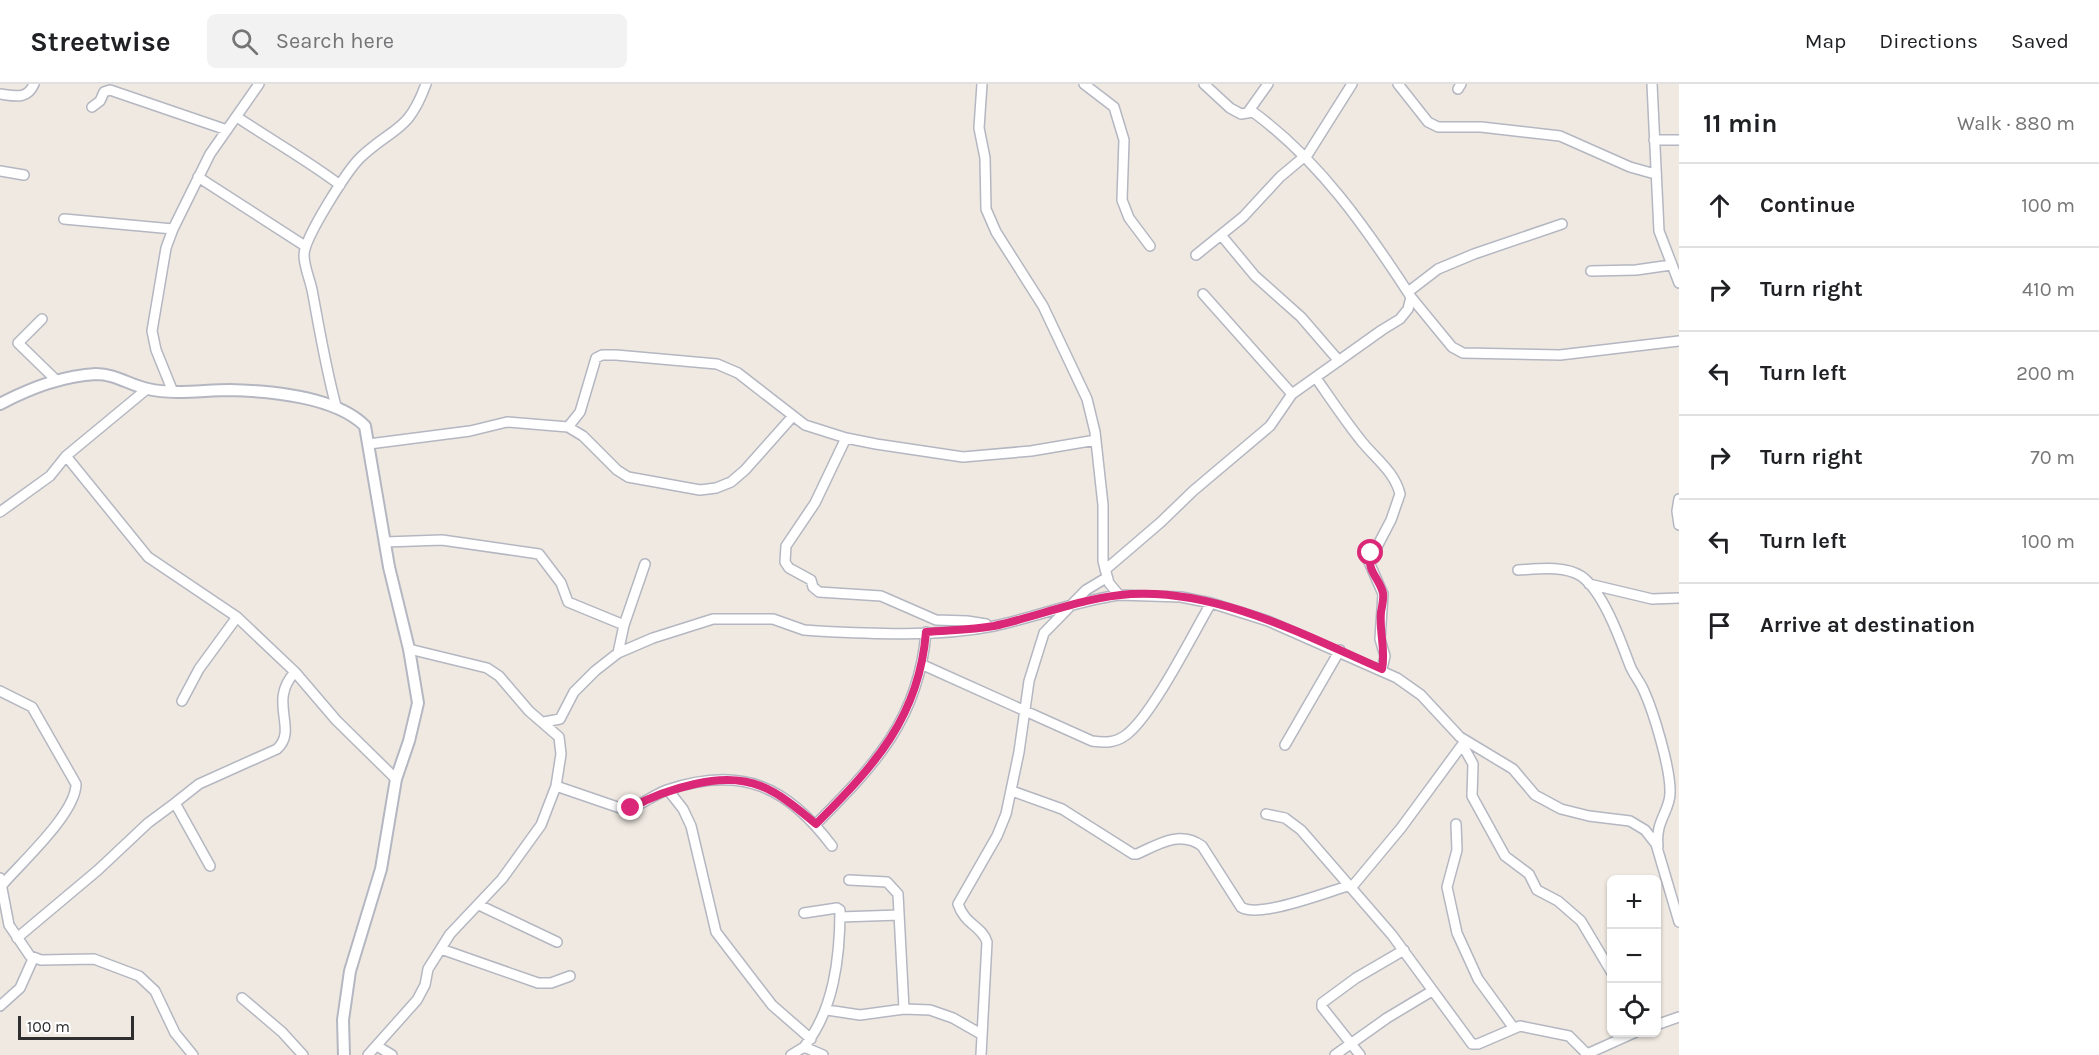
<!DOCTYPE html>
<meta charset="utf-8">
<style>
body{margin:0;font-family:Karla,sans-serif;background:#f2f2f2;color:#202124}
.controls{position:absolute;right:18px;bottom:18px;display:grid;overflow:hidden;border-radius:9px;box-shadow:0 2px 4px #0004}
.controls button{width:54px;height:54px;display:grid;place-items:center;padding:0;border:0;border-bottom:2px solid #e0e0e0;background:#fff;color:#202124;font:30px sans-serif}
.scale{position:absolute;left:18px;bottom:15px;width:116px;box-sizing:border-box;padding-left:6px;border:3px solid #2e2e2e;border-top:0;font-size:16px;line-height:21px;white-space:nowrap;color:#2e2e2e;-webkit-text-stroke:4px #fff;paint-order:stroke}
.stop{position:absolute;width:18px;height:18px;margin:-14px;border:4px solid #db2777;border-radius:50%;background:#fff}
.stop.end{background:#db2777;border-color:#fff;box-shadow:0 2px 6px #0008}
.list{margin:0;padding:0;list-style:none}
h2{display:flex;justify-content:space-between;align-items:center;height:78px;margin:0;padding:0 24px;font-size:26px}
h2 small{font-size:20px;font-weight:400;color:#757577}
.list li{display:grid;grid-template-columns:39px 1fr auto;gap:18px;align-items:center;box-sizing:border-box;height:84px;padding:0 24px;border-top:2px solid #e0e0e0}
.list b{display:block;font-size:22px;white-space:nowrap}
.list em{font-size:20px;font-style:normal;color:#757577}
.icon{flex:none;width:33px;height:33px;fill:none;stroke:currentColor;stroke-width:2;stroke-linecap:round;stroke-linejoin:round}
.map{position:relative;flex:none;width:1679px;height:971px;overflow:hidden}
header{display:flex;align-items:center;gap:36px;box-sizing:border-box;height:84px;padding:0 30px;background:#fff;border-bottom:2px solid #e0e0e0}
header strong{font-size:28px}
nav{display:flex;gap:33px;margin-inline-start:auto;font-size:21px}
.search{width:420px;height:54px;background:#f2f2f2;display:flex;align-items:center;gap:15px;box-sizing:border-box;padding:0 21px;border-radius:9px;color:#757577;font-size:22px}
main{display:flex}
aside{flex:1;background:#fff}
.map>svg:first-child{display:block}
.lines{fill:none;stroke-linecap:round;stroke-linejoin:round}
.minor-casing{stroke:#b4b7c1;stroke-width:12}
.tertiary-casing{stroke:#b4b7c1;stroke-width:14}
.minor{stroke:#fff;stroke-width:9}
.tertiary{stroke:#fff;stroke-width:10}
.route{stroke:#db2777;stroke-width:8}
</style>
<header>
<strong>Streetwise</strong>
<div class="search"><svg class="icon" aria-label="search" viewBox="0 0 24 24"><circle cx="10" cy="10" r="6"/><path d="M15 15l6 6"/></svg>Search here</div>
<nav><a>Map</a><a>Directions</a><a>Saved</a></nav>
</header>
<main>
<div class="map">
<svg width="1679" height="971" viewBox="0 0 1679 971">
<rect width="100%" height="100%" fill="#efe9e1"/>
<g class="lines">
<defs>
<path id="minor" d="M 982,0 L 979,44 L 985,74 L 986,125 L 996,148 L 1043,222 L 1087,315 L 1095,348 L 1103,421 L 1103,477 L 1109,499 L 1119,511 L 1181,513 L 1211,519 L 1268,537 L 1397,594 L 1421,611 L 1460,653 L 1513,685 L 1535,711 L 1561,725 L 1589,732 L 1630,737 L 1645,746 L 1656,760 L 1679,838
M 1084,0 L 1114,23 L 1124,56 L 1122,116 L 1129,134 L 1150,162
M 1398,0 L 1428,38 L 1438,43 L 1481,43 L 1560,52 L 1630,83 L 1655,90
M 1652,0 L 1659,147 L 1679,199
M 1458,5 L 1461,0
M 0,10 C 15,12 27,16 34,0
M 92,23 L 100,17 L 104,8 L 110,6 L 227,46
M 1248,28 L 1268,0
M 237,33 C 271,56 307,76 340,101
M 1654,56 L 1679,56
M 1306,73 L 1352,0
M 0,87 L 24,91
M 198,93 L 305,162
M 64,135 L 173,145
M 1221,151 L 1255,192 L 1301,233 L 1339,277
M 1196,171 L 1243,133 L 1280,93 L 1305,72
M 1591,187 L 1636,186 L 1671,181
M 1408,208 L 1438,185 L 1474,170 L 1562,140
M 1203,210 L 1292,310
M 1411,213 L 1452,263 L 1463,269 L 1560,271 L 1679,257
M 42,235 L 18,259 L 56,296
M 1316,294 C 1330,314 1344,335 1359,354 C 1373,373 1394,386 1400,410 L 1391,436 L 1369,478 L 1383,510 L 1380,555 L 1385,572 L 1382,585
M 173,308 L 156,266 L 152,247 L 166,164 L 173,145 L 210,70 L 259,0
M 336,322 C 326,285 320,249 313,211 C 311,197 304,184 304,171 C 304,154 348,85 361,73 C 394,42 408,49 426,0
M 568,343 L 580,328 L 596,274 L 602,271 L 616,271 L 717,280 L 738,289 L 805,341 L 846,354 L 876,360 L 963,373 L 1031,367 L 1096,356
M 846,354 L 815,419 L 786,462 L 785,478 L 789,484 L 811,496 L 813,503 L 819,508 L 881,512 L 936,536 L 967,537 L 986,540
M 369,360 L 470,347 L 507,338 L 568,343 L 583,352 L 617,386 L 628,393 L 700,406 L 716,404 L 731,398 L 745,386 L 793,332
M 66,372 L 148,473 L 237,533 L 295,588 L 336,636 L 396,695
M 1679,415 L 1677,427 L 1679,441
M 0,428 L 50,392 L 66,372 L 147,305
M 385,458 L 442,456 L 539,470 L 561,499 L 568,518 L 624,541
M 1105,486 L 1161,438 L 1193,407 L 1270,342 L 1292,310 L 1382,246 L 1400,235 L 1408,225 L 1411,213 C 1367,145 1319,76 1253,28 L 1241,30 L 1230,24 L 1204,0
M 1518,486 C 1537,485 1564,481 1581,492 C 1603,507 1620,555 1629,579 C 1632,589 1640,597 1644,607 C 1654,629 1671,686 1670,709 C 1670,727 1655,737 1658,762
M 1589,500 L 1652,515 L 1679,514
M 618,569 L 624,541 L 645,480
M 923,581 L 1092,657 C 1105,659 1115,659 1126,651 C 1152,632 1193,550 1211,519
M 0,607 L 32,623 L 76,700 C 76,729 22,778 3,800
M 182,617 L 199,585 L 237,533
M 544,638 L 560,635 L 574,608 L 595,587 L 618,569 L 653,554 L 713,535 L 773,535 L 804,546 L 818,547 C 875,550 937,553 994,542 C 1036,533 1076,517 1119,511
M 1285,661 L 1340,566
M 1463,662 L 1473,680 L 1472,712 L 1505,772 L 1529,790 L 1537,806 L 1558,817 L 1581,837 L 1612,889
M 556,702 L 626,726 C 640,722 653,711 667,706 C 741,681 787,702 832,762
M 668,706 L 683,725 L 691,742 L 716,848 L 772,921 L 811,955
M 1012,707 L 1062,725 L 1133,770 L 1137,770 C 1159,760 1180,746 1202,762 L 1241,823 C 1258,835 1327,808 1348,802
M 175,719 L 199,700 L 277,665 C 299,645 267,618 295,588
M 1266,730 L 1285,734 L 1301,746 L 1392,851 L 1472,960 L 1478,960 L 1520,942 L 1569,952 L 1587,970 L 1636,948
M 816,740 C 874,682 919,635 926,548
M 1456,740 L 1457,766 L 1447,803 L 1457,849 L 1478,895 L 1513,943
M 0,794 L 9,841 L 30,872 L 41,876 L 94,875 L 139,892 L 155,907 L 175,949 L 193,971
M 849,796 L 887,798 L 898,810 L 904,925
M 1351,804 L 1401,744 L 1465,657
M 479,821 L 557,858
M 804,829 L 837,824 L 840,826 C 840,873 834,926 804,963
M 840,833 L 899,831
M 17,854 L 98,786 L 148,739 L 175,719 L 210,782
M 441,865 L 538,899 L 551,899 L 570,892
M 242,914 L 282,948 L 303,971
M 0,922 L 20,904 L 33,875
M 827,926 L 860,931 L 904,925 L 930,926 L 953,934 L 981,950
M 1656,941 L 1679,933
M 377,962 L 392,971
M 368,971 L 417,916 L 425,901 L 428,885 L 450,850 L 502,795 L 541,741 L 556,702 L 561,670 L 559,653 L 529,627 L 499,592 L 487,584 L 409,565
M 791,971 L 804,963 L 823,971
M 981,971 L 987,858 C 982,842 965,841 958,820 L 997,752 L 1006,730 L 1019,668 L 1029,597 L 1044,549 L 1086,506 L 1106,494
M 1335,971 L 1387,934 L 1432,907
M 1360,971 L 1322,923 L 1322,919 L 1356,894 L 1404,866"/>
<path id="tertiary" d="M 0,320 C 30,304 61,292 96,290 C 116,290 129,301 148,305 C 175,311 203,306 230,306 C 271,307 336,313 365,342 L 389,483 L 409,565 L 418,619 L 409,657 L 396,695 L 381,785 L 350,887 L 343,936 L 344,971"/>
</defs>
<!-- minor casing -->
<use href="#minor" class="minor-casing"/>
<!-- tertiary casing -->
<use href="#tertiary" class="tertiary-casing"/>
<!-- minor -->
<use href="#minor" class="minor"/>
<!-- tertiary -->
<use href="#tertiary" class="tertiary"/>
</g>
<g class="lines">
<!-- route -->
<path class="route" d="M 631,724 C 652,712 672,705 695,700 C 750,687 775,705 816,740 C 874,682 919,634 926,548 C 948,546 971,546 994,542 C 1040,532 1084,513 1131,510 C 1218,505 1304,551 1382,585 C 1386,566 1379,548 1381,528 C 1382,522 1384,514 1383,509 C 1379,493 1366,487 1371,469"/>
</g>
</svg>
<div class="controls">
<button>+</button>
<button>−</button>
<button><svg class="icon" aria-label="locate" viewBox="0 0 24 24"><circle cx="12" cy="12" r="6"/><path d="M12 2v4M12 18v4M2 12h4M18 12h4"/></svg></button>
</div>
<div class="scale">100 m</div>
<div class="stop" style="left:1371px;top:469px"></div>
<div class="stop end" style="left:631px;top:724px"></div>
</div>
<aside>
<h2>11 min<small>Walk · 880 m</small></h2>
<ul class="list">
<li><svg class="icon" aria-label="ahead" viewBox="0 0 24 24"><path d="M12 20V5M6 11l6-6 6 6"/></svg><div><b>Continue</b></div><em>100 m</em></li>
<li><svg class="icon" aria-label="right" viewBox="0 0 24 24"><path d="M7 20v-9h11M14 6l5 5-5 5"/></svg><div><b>Turn right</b></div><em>410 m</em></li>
<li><svg class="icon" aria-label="left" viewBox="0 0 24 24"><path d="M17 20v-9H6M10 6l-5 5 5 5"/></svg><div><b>Turn left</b></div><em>200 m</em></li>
<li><svg class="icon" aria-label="right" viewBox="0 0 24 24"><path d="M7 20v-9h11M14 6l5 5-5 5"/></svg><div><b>Turn right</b></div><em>70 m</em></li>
<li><svg class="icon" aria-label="left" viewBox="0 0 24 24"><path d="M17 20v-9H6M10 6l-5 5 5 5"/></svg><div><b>Turn left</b></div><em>100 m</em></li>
<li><svg class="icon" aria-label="arrive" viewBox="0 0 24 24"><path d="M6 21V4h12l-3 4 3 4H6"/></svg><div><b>Arrive at destination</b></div></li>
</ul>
</aside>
</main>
